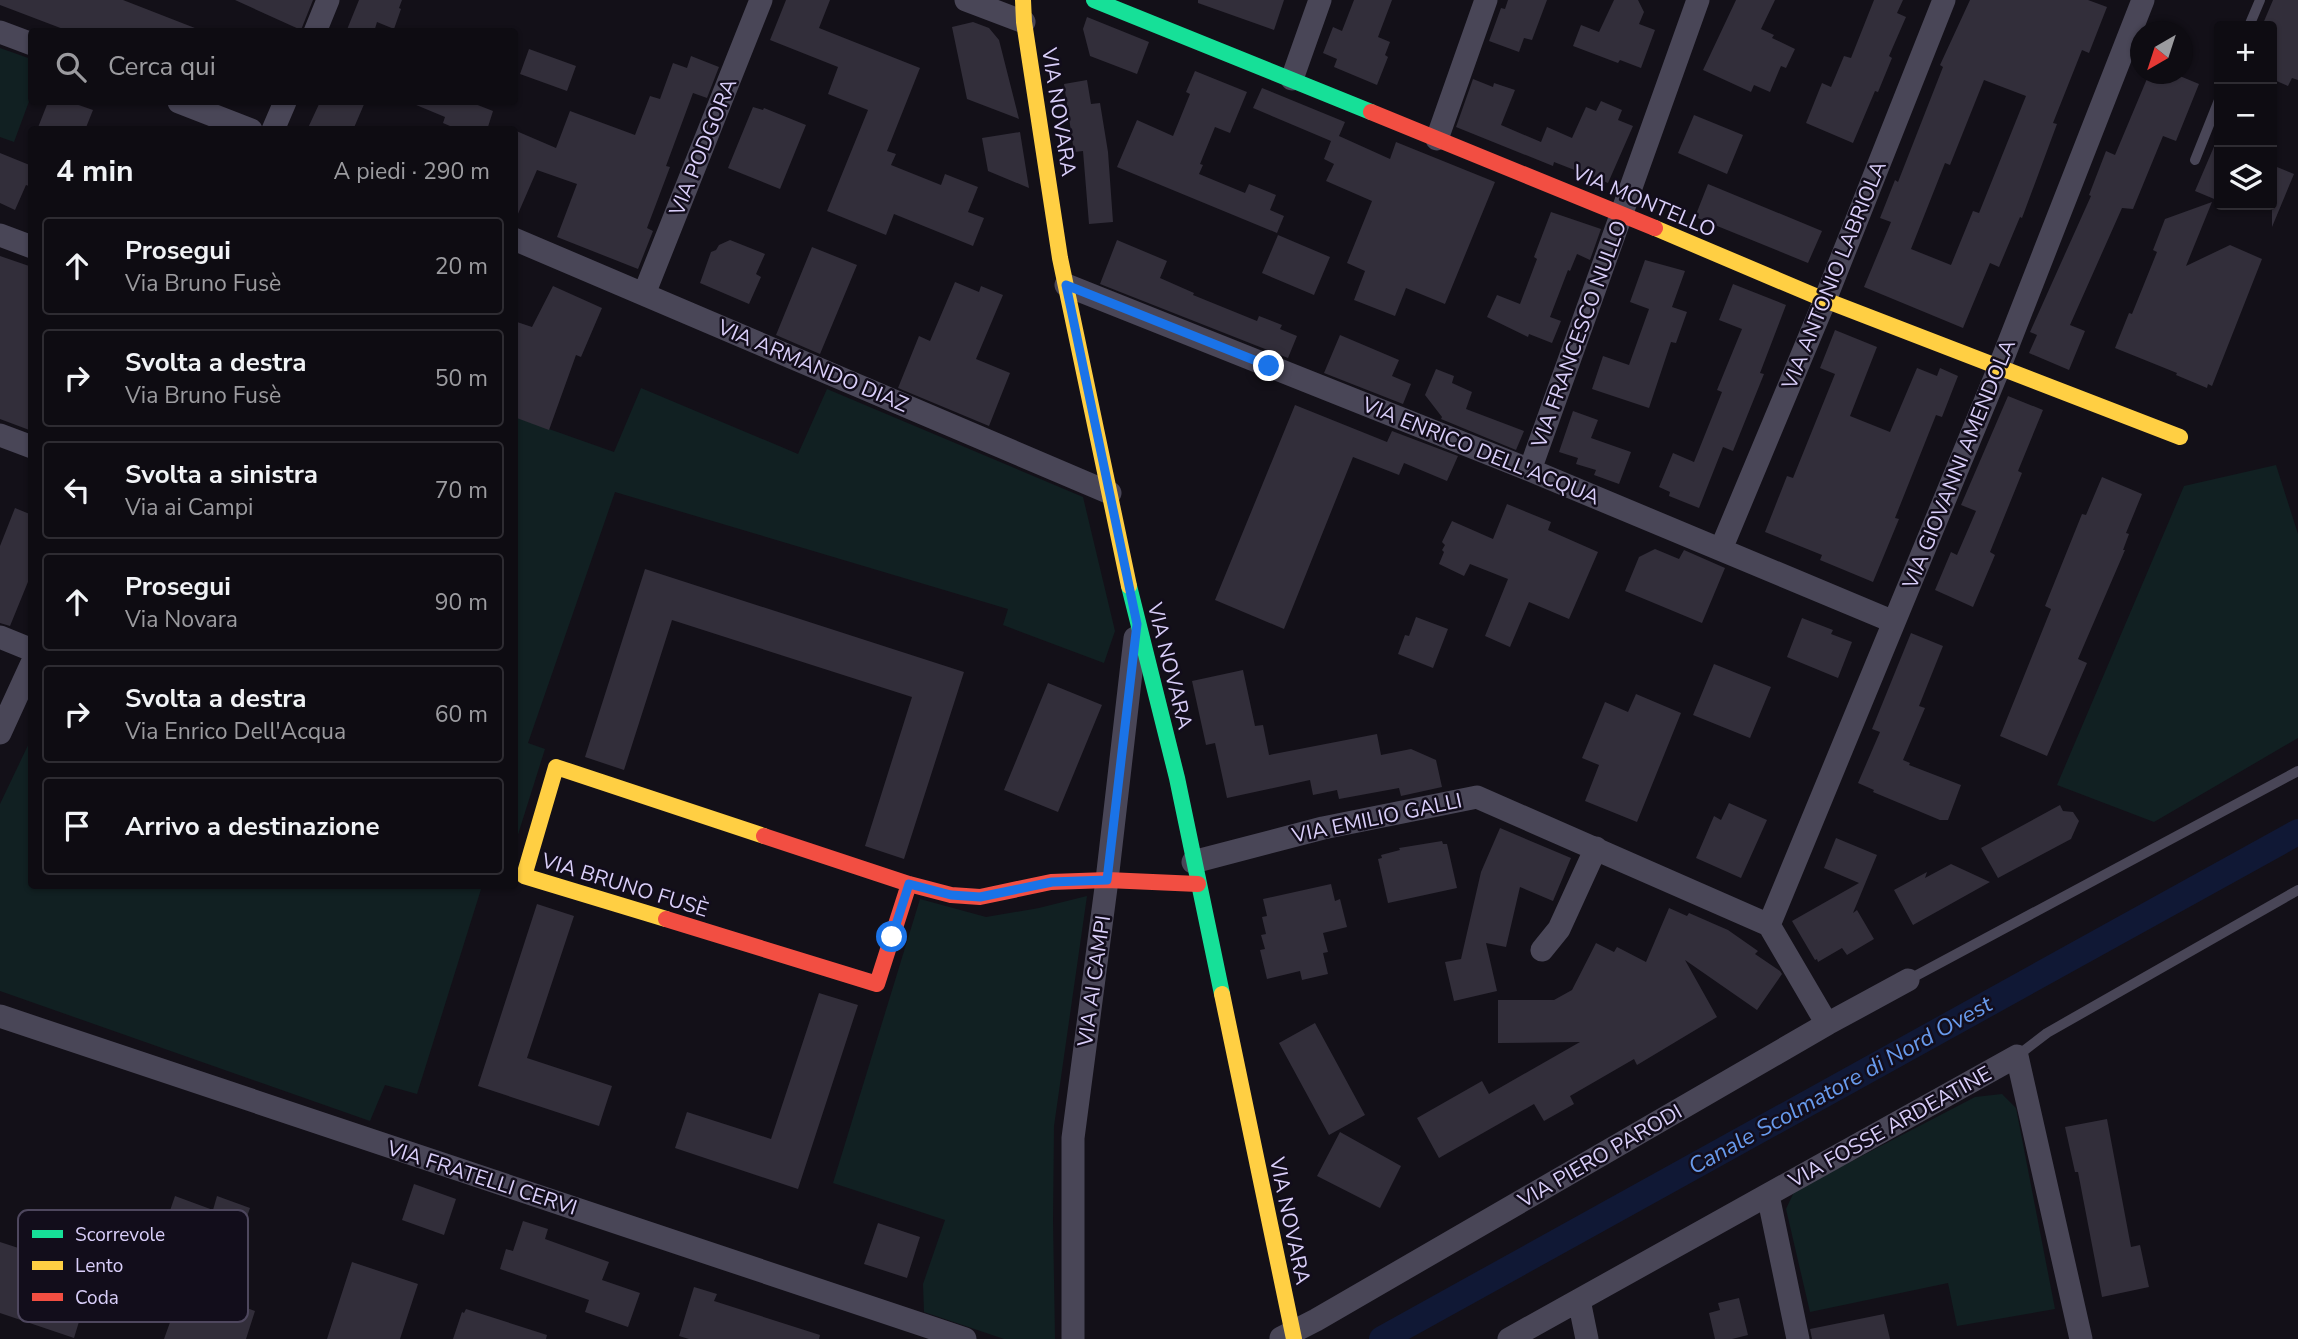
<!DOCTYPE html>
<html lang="it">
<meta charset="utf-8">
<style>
body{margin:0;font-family:"Nunito Sans",sans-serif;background:#1c1a20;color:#f1f3f6}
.controls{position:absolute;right:21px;top:21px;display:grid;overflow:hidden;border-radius:7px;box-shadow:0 2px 5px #0004}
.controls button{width:63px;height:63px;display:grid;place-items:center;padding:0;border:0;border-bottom:2px solid #2e2c32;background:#0e0c12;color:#f1f3f6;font:35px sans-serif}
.compass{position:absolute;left:2130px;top:21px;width:63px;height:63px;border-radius:50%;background:#0e0c12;box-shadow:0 2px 5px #0004;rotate:219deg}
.stop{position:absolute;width:21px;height:21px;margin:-16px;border:5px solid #1a73e8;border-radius:50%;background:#fff}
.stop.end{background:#1a73e8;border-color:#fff;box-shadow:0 2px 7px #0008}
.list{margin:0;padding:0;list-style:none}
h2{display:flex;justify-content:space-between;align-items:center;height:91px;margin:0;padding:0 28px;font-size:30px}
h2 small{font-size:23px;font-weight:400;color:#9b9b9f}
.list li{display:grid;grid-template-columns:46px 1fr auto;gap:21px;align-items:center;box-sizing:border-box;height:98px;margin:0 14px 14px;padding:0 14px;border:2px solid #2e2c32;border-radius:7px}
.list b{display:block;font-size:26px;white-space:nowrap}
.list p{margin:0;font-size:23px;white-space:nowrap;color:#9b9b9f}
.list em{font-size:23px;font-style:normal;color:#9b9b9f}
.icon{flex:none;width:38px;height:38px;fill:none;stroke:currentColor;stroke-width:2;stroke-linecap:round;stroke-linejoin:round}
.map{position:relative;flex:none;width:2298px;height:1339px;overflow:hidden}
.search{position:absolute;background:#0e0c12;box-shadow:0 2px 5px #0004;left:28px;top:28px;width:490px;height:77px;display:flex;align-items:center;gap:18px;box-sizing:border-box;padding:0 24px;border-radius:7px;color:#9b9b9f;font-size:26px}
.panel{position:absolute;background:#0e0c12;box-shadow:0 2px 5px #0004;left:28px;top:126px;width:490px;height:763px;border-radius:7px}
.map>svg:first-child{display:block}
.green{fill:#112022}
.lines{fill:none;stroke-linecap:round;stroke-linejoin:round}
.canal{stroke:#101835;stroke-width:26}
.building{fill:#322e3a;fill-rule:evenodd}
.lane{stroke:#494657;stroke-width:10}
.street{stroke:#494657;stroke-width:23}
.fast{stroke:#16e098;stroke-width:16}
.slow{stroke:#ffcf43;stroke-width:16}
.jam{stroke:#f24e42;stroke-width:16}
.route{stroke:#1a73e8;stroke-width:9}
.labels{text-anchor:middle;stroke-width:5;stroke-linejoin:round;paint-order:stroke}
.street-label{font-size:21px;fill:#d9cef9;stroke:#120d1b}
.water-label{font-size:23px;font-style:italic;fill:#689aec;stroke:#120d1b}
.key{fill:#120d1b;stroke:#4e475e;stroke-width:2}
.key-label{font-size:19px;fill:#d9cef9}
</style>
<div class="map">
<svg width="2298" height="1339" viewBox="0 0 2298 1339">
<rect width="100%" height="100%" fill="#131018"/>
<!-- green -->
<path class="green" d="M 0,48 L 31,59 L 31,96 L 14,142 L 0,137 Z
M 641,388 L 798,454 L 827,389 L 1083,497 L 1115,631 L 1104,663 L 1003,625 L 1008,609 L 615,492 L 528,743 L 545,749 L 515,844 L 515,417 L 614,452 Z
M 2276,465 L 2298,534 L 2298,738 L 2154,822 L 2057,785 L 2184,486 Z
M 31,739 L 32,886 L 482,886 L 417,1094 L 385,1085 L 370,1121 L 0,991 L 0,804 Z
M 1087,896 L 1054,1126 L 1053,1220 L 1055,1339 L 1004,1339 L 924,1312 L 923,1284 L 945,1220 L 833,1183 L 920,899 L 986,917 L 1039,908 Z
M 2002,1094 L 2016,1108 L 2055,1309 L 1957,1326 L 1948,1283 L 1810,1312 L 1786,1209 L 1793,1194 L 1804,1186 L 1975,1097 Z"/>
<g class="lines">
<!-- canal -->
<path class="canal" d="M 1382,1339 L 2298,832"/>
</g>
<!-- building -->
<path class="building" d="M 0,0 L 123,0 L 200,30 L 71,32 L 0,5 Z
M 235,0 L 313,0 L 301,30 Z
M 359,0 L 402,0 L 399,8 L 401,9 L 394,29 L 377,22 L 374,32 L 346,32 Z
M 786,0 L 830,0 L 819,28 L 920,68 L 887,151 L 896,154 L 891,165 L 941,185 L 945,174 L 978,187 L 968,212 L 984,218 L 973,246 L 894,214 L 886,235 L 827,211 L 868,110 L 828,94 L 838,67 L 770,40 Z
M 1198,0 L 1284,0 L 1274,30 L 1198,3 Z
M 1354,0 L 1392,0 L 1378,37 L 1390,42 L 1385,55 L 1388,57 L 1377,85 L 1334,67 L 1337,59 L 1323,53 L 1333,27 L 1342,31 Z
M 1508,0 L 1547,0 L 1532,40 L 1524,38 L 1519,52 L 1489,41 L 1501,8 L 1505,9 Z
M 1614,0 L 1638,0 L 1644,12 L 1639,24 L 1655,30 L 1641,68 L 1620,60 L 1618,63 L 1573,46 L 1581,25 L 1599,32 Z
M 1736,0 L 1775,0 L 1761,29 L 1774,35 L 1772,38 L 1795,49 L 1786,68 L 1781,66 L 1770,92 L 1754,85 L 1751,92 L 1703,70 Z
M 1874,0 L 1903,0 L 1897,13 L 1906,17 L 1889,56 L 1892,58 L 1878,92 L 1875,91 L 1853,143 L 1806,123 L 1822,83 L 1831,87 L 1844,56 L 1851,58 Z
M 1970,0 L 2088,0 L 2107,7 L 2089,53 L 2082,50 L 2053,123 L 2057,124 L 2022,218 L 2020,217 L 1999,267 L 1990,263 L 1963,328 L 1864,287 L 1891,222 L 1880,218 L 1895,180 L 1898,182 L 1943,67 L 1940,65 ZM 1984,80 L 2026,96 L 1979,213 L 1973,211 L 1951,265 L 1911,249 L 1945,163 L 1950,165 Z
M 2273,0 L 2298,0 L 2298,80 L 2292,78 L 2288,86 L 2272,79 L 2272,26 L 2262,26 Z
M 1087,17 L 1149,42 L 1137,74 L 1090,56 L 1083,29 Z
M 973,22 L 989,28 L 999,40 L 1019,119 L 967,99 L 952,27 Z
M 529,49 L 576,66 L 567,91 L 520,74 Z
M 691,56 L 719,67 L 707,98 L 693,93 L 666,166 L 670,167 L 647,228 L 653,231 L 638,269 L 557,237 L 577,184 L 537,170 L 514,223 L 514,130 L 556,148 L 570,111 L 635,135 L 650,96 L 660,99 L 673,63 L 687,68 Z
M 1195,71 L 1247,92 L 1230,133 L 1215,127 L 1200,164 L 1203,165 L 1199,174 L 1245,193 L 1249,184 L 1276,195 L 1270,210 L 1284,216 L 1277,233 L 1117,167 L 1137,120 L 1173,136 L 1190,94 L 1186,92 Z
M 2149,74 L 2175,74 L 2199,84 L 2176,141 L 2163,136 L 2133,209 L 2122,208 L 2070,325 L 2085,331 L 2069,370 L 2029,353 L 2037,335 L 2030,332 L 2091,196 L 2089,195 L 2106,151 L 2115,155 Z
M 1473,79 L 1493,87 L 1494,83 L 1515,90 L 1501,125 L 1541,142 L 1547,127 L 1572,138 L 1586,107 L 1596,111 L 1601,101 L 1622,110 L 1618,120 L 1633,126 L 1608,183 L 1554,162 L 1553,166 L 1456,127 Z
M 1087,80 L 1091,104 L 1100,103 L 1108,152 L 1113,222 L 1089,224 L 1083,151 L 1074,152 L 1064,84 Z
M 1262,88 L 1345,122 L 1339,136 L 1390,159 L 1396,142 L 1495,182 L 1445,304 L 1406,288 L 1395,316 L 1354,300 L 1365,271 L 1347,263 L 1372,201 L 1326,181 L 1334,164 L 1324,159 L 1331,141 L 1253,108 Z
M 48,102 L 70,102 L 93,110 L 85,130 L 37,130 Z
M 320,102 L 365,102 L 353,130 L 307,130 Z
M 409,102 L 470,102 L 493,111 L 487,130 L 459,130 L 443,123 L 445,117 Z
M 753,107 L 763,110 L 764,108 L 806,125 L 780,189 L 728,168 Z
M 1694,115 L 1743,135 L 1727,174 L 1678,153 Z
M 1020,132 L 1029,188 L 988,171 L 982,138 Z
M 2219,135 L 2219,201 L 2195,191 Z
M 0,153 L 32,166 L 32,187 L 26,185 L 15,210 L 0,203 Z
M 2272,165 L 2294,174 L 2272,227 Z
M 1708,184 L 1822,231 L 1808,263 L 1695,217 Z
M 2212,202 L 2186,266 L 2230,245 L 2262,259 L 2212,386 L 2208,384 L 2207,388 L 2176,375 L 2177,373 L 2115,348 L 2129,313 L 2132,314 L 2157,252 L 2153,250 L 2165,219 Z
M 1551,212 L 1601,229 L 1590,260 L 1577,254 L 1570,271 L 1568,270 L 1550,317 L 1561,321 L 1552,343 L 1529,334 L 1528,337 L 1487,317 L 1497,295 L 1520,304 L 1537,259 L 1534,257 Z
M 1278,235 L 1330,257 L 1314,295 L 1262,273 Z
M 730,240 L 765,254 L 756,274 L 761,277 L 749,304 L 700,283 L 711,252 L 716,250 L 719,245 Z
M 1117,240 L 1167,261 L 1160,278 L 1194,293 L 1193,295 L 1257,321 L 1259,316 L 1282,325 L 1280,329 L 1297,336 L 1288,358 L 1100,284 Z
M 812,247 L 857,265 L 820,354 L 776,335 Z
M 0,256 L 32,267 L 32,431 L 0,419 Z
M 1645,260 L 1685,271 L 1672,307 L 1687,312 L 1676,343 L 1671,342 L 1649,408 L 1592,389 L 1603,356 L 1629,365 L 1649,309 L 1630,302 Z
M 955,282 L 979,292 L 981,286 L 1003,295 L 976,359 L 1010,373 L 989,426 L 898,388 L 919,336 L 930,341 Z
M 1733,284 L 1786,305 L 1760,373 L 1764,374 L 1733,451 L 1723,447 L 1699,508 L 1669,496 L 1670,492 L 1659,487 L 1673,453 L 1694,462 L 1722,392 L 1717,390 L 1742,329 L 1719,320 Z
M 553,286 L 602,308 L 581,357 L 576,355 L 549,430 L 514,417 L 514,321 L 532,327 Z
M 1835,330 L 1877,347 L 1850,416 L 1890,432 L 1917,368 L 1937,376 L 1940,368 L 1958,376 L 1942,417 L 1936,415 L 1895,518 L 1899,519 L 1873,582 L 1820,560 L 1822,555 L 1765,532 L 1787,476 L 1793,478 L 1835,374 L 1820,368 Z
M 1340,335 L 1399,360 L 1392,376 L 1411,384 L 1403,404 L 1324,373 Z
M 1436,369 L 1454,376 L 1452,383 L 1472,392 L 1466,409 L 1524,431 L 1516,450 L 1441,419 L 1442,417 L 1425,395 Z
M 2008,396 L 2043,410 L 2018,471 L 2022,473 L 1990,552 L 1995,555 L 1973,607 L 1935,590 L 1951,552 L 1957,555 L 1976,511 L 1961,505 Z
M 1295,405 L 1387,442 L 1392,431 L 1458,456 L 1447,481 L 1404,463 L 1399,475 L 1353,457 L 1284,629 L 1215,600 Z
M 1573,411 L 1598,420 L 1591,438 L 1631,452 L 1619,484 L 1594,475 L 1596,470 L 1576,464 L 1578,458 L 1559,452 Z
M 2102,477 L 2142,494 L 2126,533 L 2129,534 L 2123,550 L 2125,550 L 2078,659 L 2087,663 L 2047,756 L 2000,736 L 2051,609 L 2045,606 L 2082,514 L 2086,515 Z
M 1507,504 L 1551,522 L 1548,530 L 1598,552 L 1569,619 L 1529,602 L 1510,647 L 1485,636 L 1508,579 L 1470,564 L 1464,576 L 1439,564 L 1444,552 L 1442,550 L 1445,545 L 1442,542 L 1452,521 L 1493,539 Z
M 15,508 L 32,515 L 32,572 L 10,626 L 0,623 L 0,546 Z
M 1655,549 L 1679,559 L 1684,550 L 1725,568 L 1702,623 L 1625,591 L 1639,557 Z
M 645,569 L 964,672 L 904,859 L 865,846 L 912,697 L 672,620 L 624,770 L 585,757 Z
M 1416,617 L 1448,629 L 1433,668 L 1398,654 L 1405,635 L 1409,636 Z
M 1802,618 L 1833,630 L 1831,634 L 1852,642 L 1838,678 L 1787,657 Z
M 1911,633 L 1943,646 L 1919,706 L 1925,708 L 1903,760 L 1910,763 L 1909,765 L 1961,785 L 1948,820 L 1940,820 L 1873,792 L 1874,790 L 1858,783 L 1880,732 L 1872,729 Z
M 1714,664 L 1771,687 L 1750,738 L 1693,715 Z
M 1243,670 L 1255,726 L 1263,725 L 1269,755 L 1377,734 L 1381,755 L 1411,749 L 1436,760 L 1442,787 L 1401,796 L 1399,788 L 1339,799 L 1337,790 L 1313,795 L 1310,780 L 1227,798 L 1215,743 L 1206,745 L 1192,681 Z
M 1048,683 L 1102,705 L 1058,812 L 1004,790 Z
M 1636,694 L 1681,713 L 1637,822 L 1585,801 L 1599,765 L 1582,758 L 1605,702 L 1628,712 Z
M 1729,803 L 1767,820 L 1741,878 L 1696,858 L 1714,816 L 1721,820 Z
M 2060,805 L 2063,811 L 2073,812 L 2079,821 L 2071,839 L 1998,878 L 1981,848 Z
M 1500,828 L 1571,858 L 1553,901 L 1520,887 L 1506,947 L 1486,943 L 1497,991 L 1454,1001 L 1445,962 L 1461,959 L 1481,872 Z
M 1836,838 L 1877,855 L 1853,913 L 1857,910 L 1874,939 L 1847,955 L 1842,948 L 1818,962 L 1817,959 L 1815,960 L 1792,921 L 1859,883 L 1824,868 Z
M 1442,841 L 1443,844 L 1447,844 L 1457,888 L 1388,903 L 1378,859 L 1382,858 L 1381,855 L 1400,850 L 1399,848 Z
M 1951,864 L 1990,882 L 1913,925 L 1894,890 L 1927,872 L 1925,878 Z
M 1331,884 L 1335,901 L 1340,899 L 1347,927 L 1323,933 L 1328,952 L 1323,953 L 1328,974 L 1302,980 L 1300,971 L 1267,979 L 1260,950 L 1265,949 L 1261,935 L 1266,934 L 1262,917 L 1267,916 L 1263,899 Z
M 537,904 L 574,916 L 527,1058 L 612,1086 L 599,1126 L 478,1086 Z
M 1669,908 L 1687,916 L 1689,913 L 1728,930 L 1758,951 L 1755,954 L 1780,971 L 1782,974 L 1757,1010 L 1685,960 L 1717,1017 L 1637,1065 L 1634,1059 L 1570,1096 L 1574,1104 L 1544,1121 L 1534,1104 L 1439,1158 L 1417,1118 L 1482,1081 L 1489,1094 L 1580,1042 L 1498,1043 L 1498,1000 L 1554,1000 L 1572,990 L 1596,943 L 1614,952 L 1617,947 L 1646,962 Z
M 819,993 L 858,1005 L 798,1189 L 675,1148 L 687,1112 L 771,1139 Z
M 1315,1023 L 1365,1115 L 1329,1135 L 1279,1043 Z
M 2107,1119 L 2131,1247 L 2140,1245 L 2149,1287 L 2102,1297 L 2078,1172 L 2075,1172 L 2065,1127 Z
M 1340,1132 L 1401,1166 L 1380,1208 L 1317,1176 Z
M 414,1184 L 456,1199 L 444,1235 L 402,1220 Z
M 175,1196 L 213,1210 L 217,1196 L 250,1208 L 219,1298 L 255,1311 L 246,1339 L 164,1339 L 186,1278 L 180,1276 L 190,1247 L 161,1237 Z
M 523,1221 L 548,1229 L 545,1239 L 609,1262 L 602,1280 L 640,1293 L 628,1327 L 585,1312 L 589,1300 L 500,1269 L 506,1249 L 513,1251 Z
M 878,1223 L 920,1237 L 907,1278 L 864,1264 Z
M 0,1242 L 46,1257 L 45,1261 L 93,1276 L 74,1338 L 0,1313 Z
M 352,1262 L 418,1284 L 400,1339 L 327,1339 Z
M 694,1287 L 717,1294 L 714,1301 L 820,1335 L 819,1339 L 689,1339 L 679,1336 Z
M 1739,1298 L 1748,1335 L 1732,1339 L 1715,1339 L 1709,1313 L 1720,1310 L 1718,1303 Z
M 466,1309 L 547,1335 L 546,1339 L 453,1339 L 462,1312 L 464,1313 Z
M 1884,1314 L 1890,1339 L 1812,1339 L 1810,1329 Z"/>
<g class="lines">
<!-- lane -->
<path class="lane" d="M 2249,26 L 2260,0
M 2195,160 L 2219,100
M 1908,980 L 2298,771
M 2017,1056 L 2047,1033 L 2298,890"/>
<!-- street -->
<path class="street" d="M 966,0 L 1024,22
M 0,32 L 32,44
M 315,32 L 328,0
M 1292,79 L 1320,0
M 179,102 L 251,130
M 273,130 L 285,102
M 1437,139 L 1486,0
M 0,235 L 32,247
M 514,239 L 1110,493
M 1066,285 L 1530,470 L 1894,622
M 644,294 L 761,0
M 0,435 L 32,447
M 1530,470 L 1698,0
M 1721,549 L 1825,300 L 1944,0
M 0,637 L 32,650
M 0,733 L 32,663
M 1193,862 L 1323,828 L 1477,797 L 1769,925 L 1827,1024
M 1769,925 L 1999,368 L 2143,0
M 1542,950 L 1559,929 L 1596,848
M 0,1016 L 965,1339
M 1768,1195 L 1798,1339
M 1579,1300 L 1587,1339
M 1281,1338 L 1316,1320 L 1827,1024 L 1908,980
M 1073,1339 L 1073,1138 L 1107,880 L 1135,638
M 1509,1339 L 2017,1056 L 2081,1339"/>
<!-- fast -->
<path class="fast" d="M 1094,0 L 1371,112
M 1129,586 L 1177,778 L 1222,994"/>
<!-- slow -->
<path class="slow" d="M 1023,0 L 1024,22 L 1060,258 L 1129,586
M 1655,228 L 1825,300 L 2180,437
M 666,919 L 524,876 L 556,767 L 764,836
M 1222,994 L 1294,1339"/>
<!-- jam -->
<path class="jam" d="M 1371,112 L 1655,228
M 764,836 L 909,884 L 951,895 L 980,897 L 1051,882 L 1107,880 L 1198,884
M 666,919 L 877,984 L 909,884"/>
</g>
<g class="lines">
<!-- route -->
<path class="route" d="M 892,937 L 909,884 L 951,895 L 980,897 L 1052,882 L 1107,880 L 1137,624 L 1066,285 L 1269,366"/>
</g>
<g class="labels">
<!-- street labels -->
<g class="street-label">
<text transform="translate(1059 112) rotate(81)" y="7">VIA NOVARA</text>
<text transform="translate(703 147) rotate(-68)" y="7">VIA PODGORA</text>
<text transform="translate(1644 201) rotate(23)" y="7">VIA MONTELLO</text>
<text transform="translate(1834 275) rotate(-68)" y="7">VIA ANTONIO LABRIOLA</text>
<text transform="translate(1579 334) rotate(-70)" y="7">VIA FRANCESCO NULLO</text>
<text transform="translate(813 366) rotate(23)" y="7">VIA ARMANDO DIAZ</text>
<text transform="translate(1481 451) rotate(22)" y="7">VIA ENRICO DELL'ACQUA</text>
<text transform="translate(1959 464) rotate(-68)" y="7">VIA GIOVANNI AMENDOLA</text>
<text transform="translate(1170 666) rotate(76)" y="7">VIA NOVARA</text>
<text transform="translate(1377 818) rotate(-12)" y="7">VIA EMILIO GALLI</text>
<text transform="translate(625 885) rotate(17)" y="7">VIA BRUNO FUSÈ</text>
<text transform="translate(1094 981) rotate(-82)" y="7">VIA AI CAMPI</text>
<text transform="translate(1890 1127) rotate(-29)" y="7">VIA FOSSE ARDEATINE</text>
<text transform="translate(1600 1156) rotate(-30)" y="7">VIA PIERO PARODI</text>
<text transform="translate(482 1178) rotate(18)" y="7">VIA FRATELLI CERVI</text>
<text transform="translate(1290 1221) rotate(78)" y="7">VIA NOVARA</text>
</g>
<!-- water labels -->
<g class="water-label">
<text transform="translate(1840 1085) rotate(-29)" y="8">Canale Scolmatore di Nord Ovest</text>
</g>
</g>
<!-- legend -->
<rect x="18" y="1210" width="230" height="112" rx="10" class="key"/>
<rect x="32" y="1230" width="31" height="8" fill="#16e098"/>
<rect x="32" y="1261" width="31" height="9" fill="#ffcf43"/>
<rect x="32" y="1293" width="31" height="8" fill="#f24e42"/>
<g class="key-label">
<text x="75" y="1241">Scorrevole</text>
<text x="75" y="1272">Lento</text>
<text x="75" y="1304">Coda</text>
</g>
</svg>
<div class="controls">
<button>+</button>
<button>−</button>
<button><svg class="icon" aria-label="layers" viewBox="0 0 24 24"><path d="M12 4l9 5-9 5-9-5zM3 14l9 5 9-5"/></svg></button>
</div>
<svg class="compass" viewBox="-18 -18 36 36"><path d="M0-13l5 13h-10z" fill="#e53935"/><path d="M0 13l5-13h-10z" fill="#9b9b9f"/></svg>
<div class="stop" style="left:892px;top:937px"></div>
<div class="stop end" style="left:1269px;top:366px"></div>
<div class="search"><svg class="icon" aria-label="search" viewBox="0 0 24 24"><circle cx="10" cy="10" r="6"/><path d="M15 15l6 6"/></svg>Cerca qui</div>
<section class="panel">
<h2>4 min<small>A piedi · 290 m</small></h2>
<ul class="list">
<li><svg class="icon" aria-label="ahead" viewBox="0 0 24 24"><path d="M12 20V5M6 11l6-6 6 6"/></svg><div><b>Prosegui</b><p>Via Bruno Fusè</p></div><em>20 m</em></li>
<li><svg class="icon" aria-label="right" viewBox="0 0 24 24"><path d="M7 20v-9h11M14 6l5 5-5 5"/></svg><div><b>Svolta a destra</b><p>Via Bruno Fusè</p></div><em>50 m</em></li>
<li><svg class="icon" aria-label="left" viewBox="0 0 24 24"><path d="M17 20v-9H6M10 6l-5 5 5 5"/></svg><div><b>Svolta a sinistra</b><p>Via ai Campi</p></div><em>70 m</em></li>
<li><svg class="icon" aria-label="ahead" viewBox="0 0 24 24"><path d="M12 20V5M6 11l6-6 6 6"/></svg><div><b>Prosegui</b><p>Via Novara</p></div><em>90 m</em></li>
<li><svg class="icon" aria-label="right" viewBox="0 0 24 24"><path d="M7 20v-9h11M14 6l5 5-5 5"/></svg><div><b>Svolta a destra</b><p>Via Enrico Dell'Acqua</p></div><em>60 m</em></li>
<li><svg class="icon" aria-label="arrive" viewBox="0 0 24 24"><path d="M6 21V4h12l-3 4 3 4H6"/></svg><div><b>Arrivo a destinazione</b></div></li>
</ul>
</section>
</div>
